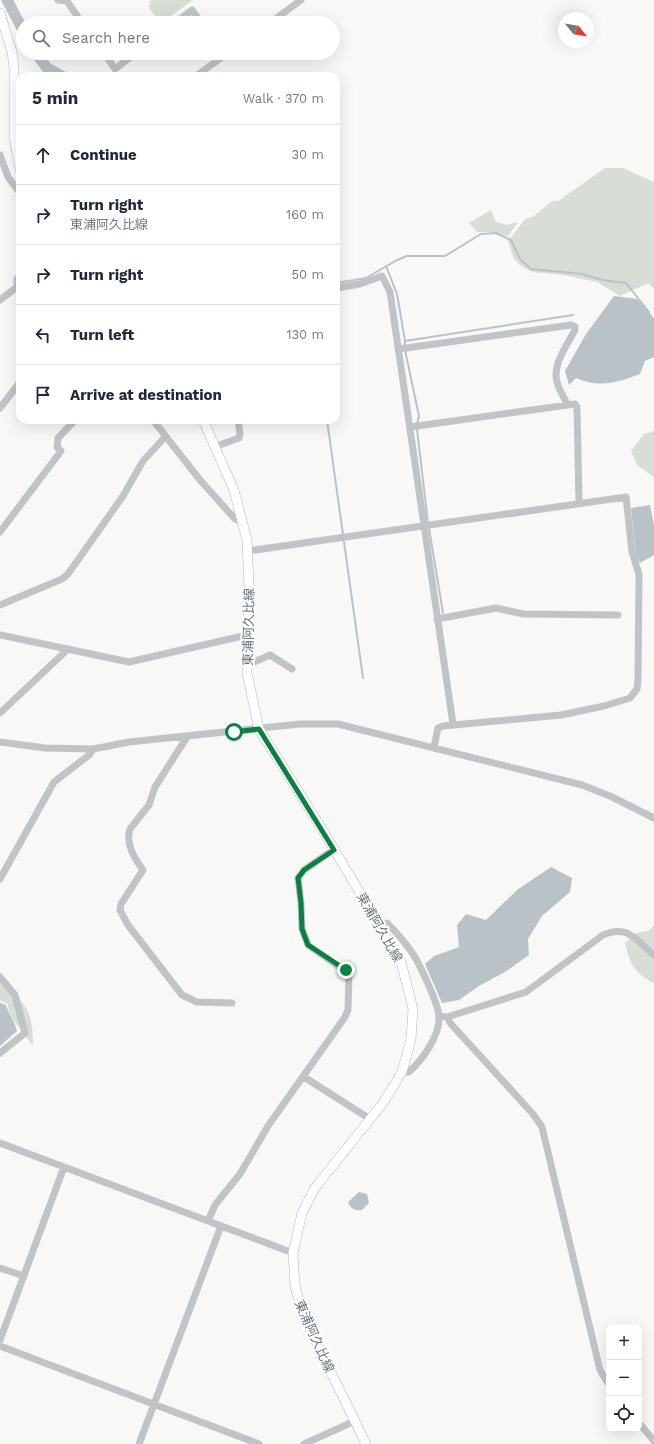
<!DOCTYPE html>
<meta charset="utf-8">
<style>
body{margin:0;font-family:"Work Sans","Noto Sans JP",sans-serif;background:#f2f2f3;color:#1f2937}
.controls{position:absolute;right:12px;bottom:12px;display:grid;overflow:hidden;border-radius:8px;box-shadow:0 4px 16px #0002}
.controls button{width:36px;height:36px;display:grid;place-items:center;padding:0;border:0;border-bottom:1px solid #e0e1e3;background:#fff;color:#1f2937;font:20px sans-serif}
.compass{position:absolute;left:558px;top:12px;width:36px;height:36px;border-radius:50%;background:#fff;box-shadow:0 4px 16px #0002;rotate:120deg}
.stop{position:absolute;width:12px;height:12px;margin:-9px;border:3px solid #0b8043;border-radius:50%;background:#fff}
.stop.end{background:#0b8043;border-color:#fff;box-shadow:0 1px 4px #0008}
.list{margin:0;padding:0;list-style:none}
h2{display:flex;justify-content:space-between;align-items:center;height:52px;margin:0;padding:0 16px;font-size:17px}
h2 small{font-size:13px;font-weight:400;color:#747a83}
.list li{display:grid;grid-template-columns:26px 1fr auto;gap:12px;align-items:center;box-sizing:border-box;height:60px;padding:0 16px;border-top:1px solid #e0e1e3}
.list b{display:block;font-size:15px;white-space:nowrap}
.list p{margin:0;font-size:13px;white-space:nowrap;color:#747a83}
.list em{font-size:13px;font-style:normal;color:#747a83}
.icon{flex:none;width:22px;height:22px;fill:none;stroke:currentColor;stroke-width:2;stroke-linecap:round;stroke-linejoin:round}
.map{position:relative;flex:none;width:654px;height:1444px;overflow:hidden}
.search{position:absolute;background:#fff;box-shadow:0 4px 16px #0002;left:16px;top:16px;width:324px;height:44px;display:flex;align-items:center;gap:10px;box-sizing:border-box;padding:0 14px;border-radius:22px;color:#747a83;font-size:15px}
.panel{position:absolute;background:#fff;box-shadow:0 4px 16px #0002;left:16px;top:72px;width:324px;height:352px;border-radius:12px}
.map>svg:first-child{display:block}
.green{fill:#d8ddd6}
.water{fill:#b9c3c7}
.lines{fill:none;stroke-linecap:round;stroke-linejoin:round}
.stream{stroke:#b9c3c7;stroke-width:2}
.river{stroke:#b9c3c7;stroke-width:11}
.major-casing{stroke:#b4b8bb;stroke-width:10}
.minor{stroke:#c0c4c7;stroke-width:7}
.major{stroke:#fff;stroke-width:9}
.route{stroke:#0b8043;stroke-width:5}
.labels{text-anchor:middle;stroke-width:4;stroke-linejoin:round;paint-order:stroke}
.street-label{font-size:13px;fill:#66747e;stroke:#fff}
</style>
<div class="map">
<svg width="654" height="1444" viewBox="0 0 654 1444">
<rect width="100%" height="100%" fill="#f8f8f6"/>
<!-- green -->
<path class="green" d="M 152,0 L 193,0 L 161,23 L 149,8 L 150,2 Z
M 605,168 L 623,168 L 654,182 L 654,289 L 649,283 L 620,296 L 597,282 L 563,275 L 532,272 L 521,266 L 514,259 L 508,241 L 525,219 L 534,216 L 552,201 L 558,201 Z
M 491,210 L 496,222 L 507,225 L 518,222 L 508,236 L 493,232 L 477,232 L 469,223 Z
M 654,431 L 654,477 L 637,465 L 631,451 L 644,434 Z
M 654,926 L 654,983 C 634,973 630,964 625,943 L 636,933 L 648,931 Z
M 0,982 C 5,990 12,993 19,999 C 32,1012 33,1029 33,1046 L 11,1017 L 7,1003 L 0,1001 Z"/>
<!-- water -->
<path class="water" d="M 614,296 L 637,299 L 654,318 L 654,357 L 645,361 L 640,374 C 617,383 599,388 576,378 L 569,385 L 565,371 L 586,334 Z
M 650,505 L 654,525 L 654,555 L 640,563 L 636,555 L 631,508 Z
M 551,867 L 572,878 L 570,892 L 542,916 L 528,939 L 529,955 L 505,972 L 479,986 L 459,1000 L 442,1003 L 425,964 L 434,956 L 459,947 L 457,925 L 466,914 L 486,920 L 517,890 Z
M 0,1003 L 6,1005 C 9,1015 15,1022 17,1031 L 0,1046 Z
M 359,1192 L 367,1194 L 369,1203 L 362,1210 C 356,1211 350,1209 348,1202 Z"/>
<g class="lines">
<!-- stream -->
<path class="stream" d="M 386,266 L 397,294 L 405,341 L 573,315
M 336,283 L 366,278 L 397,260 L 407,256 L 445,256 L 481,234 L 496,233 L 511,240 L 520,259 L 531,269 L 582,274 L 602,280 L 626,283 L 649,312 L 648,315
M 405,346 L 405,341
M 405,350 L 419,416 L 417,424
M 327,420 L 363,678
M 417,429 L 428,523
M 429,528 L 443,613"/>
<!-- river -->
<path class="river" d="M 7,0 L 23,30
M 36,53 L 47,68 L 62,76"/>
<defs>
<path id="major" d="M 0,13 L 12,52 L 14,67 L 14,137 L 20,169
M 203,420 L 234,490 L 247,540 L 249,587 L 247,673 L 259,729 L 322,829 L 401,962 L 413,1009 L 411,1039 L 402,1072 L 383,1103 L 315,1188 L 302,1213 L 293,1253 L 295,1286 L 304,1317 L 366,1444"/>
</defs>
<!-- major casing -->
<use href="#major" class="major-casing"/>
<!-- minor -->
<path class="minor" d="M 58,0 L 67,1 L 82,23
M 175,23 L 192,10 L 201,23
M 270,23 L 301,0
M 104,53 L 115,69 L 136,53
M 196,76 L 228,53
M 0,155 L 8,177 L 20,193
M 336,288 L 360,284 L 382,276 L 390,292 L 453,724
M 0,300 L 17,287 L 17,279 L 20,277
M 399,349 L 571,325 L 575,327 L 575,330 C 567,345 552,365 557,382 C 559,391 565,397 567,405
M 0,408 L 20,382
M 153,420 L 200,480 L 235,519 L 243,522
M 410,427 L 575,404 L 577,407 L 579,503
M 214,447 L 239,438 L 240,434 L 238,420
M 0,532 L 61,451 L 57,447 L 58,438 L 75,420
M 248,551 L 626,497 L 632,552 L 639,574 L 638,680 L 637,689 L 630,698 L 604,706 L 561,715 L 443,726 L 438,728 L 434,747
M 0,605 L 62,579 L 68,574 L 123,496 L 143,461 L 165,437
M 437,619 L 496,608 L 523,614 L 618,615
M 0,635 L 129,662 L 247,635
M 247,663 L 254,662 L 270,655 L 292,669
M 0,713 L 68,649
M 187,737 L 155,787 L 149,805 L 130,829 C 125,844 135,859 143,870 L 121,904 L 120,910 L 128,925 L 182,995 L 197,1002 L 232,1003
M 0,742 L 45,748 L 93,749 L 129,742 L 300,724 L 338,724 L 582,785 L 610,796 L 654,818
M 0,879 L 54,782 L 89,755 L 93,749
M 379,925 L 387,923 C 396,932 405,942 413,954 C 420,965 438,1003 439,1016 C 440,1036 423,1059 409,1072 L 402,1072
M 0,977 L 15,995 L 25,1033 L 0,1053
M 439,1016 L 447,1017 L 451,1024 L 533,1114 L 542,1127 L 600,1370 L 609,1385
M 447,1017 L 526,992 L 603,935 C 628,924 636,940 654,955
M 304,1077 L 370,1119
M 0,1143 L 293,1253
M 208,1221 L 215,1205 L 240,1174 L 268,1126 L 345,1017 L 348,1010 L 349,974 L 308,945 L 302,929 L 301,903 L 298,878 L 304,870 L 333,850
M 0,1268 L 24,1276
M 0,1340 L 64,1167
M 0,1346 L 259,1444
M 639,1423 L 654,1441
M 139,1444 L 221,1226
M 304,1444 L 355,1421"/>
<!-- major -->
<use href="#major" class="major"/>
</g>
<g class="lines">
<!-- route -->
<path class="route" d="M 234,732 L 259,729 L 334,850 L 304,870 L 298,878 L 301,903 L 302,929 L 308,945 L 346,970"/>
</g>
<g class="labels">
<!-- street labels -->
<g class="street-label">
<text transform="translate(248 627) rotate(-89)" y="5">東浦阿久比線</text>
<text transform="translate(380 927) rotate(60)" y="5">東浦阿久比線</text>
<text transform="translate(315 1336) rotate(66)" y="5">東浦阿久比線</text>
</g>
</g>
</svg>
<div class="controls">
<button>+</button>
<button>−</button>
<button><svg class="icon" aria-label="locate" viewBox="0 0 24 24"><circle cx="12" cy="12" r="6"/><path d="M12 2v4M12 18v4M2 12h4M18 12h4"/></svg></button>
</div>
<svg class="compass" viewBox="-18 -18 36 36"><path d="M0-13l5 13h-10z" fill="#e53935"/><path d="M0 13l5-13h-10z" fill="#747a83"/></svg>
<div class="stop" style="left:234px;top:732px"></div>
<div class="stop end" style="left:346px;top:970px"></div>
<div class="search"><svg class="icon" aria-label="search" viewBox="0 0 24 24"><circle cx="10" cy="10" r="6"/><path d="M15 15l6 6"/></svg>Search here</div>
<section class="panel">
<h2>5 min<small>Walk · 370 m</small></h2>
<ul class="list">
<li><svg class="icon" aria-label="ahead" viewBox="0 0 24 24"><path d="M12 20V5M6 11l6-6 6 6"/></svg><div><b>Continue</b></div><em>30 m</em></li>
<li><svg class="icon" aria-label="right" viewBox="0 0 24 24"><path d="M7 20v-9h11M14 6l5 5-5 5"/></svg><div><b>Turn right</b><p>東浦阿久比線</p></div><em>160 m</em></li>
<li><svg class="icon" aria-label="right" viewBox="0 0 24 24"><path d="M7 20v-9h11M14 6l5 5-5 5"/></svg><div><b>Turn right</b></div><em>50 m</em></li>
<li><svg class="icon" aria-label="left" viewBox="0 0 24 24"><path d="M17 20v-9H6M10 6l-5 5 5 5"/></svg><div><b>Turn left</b></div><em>130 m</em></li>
<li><svg class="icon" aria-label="arrive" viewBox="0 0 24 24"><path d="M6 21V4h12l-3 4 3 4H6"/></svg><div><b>Arrive at destination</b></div></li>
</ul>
</section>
</div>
